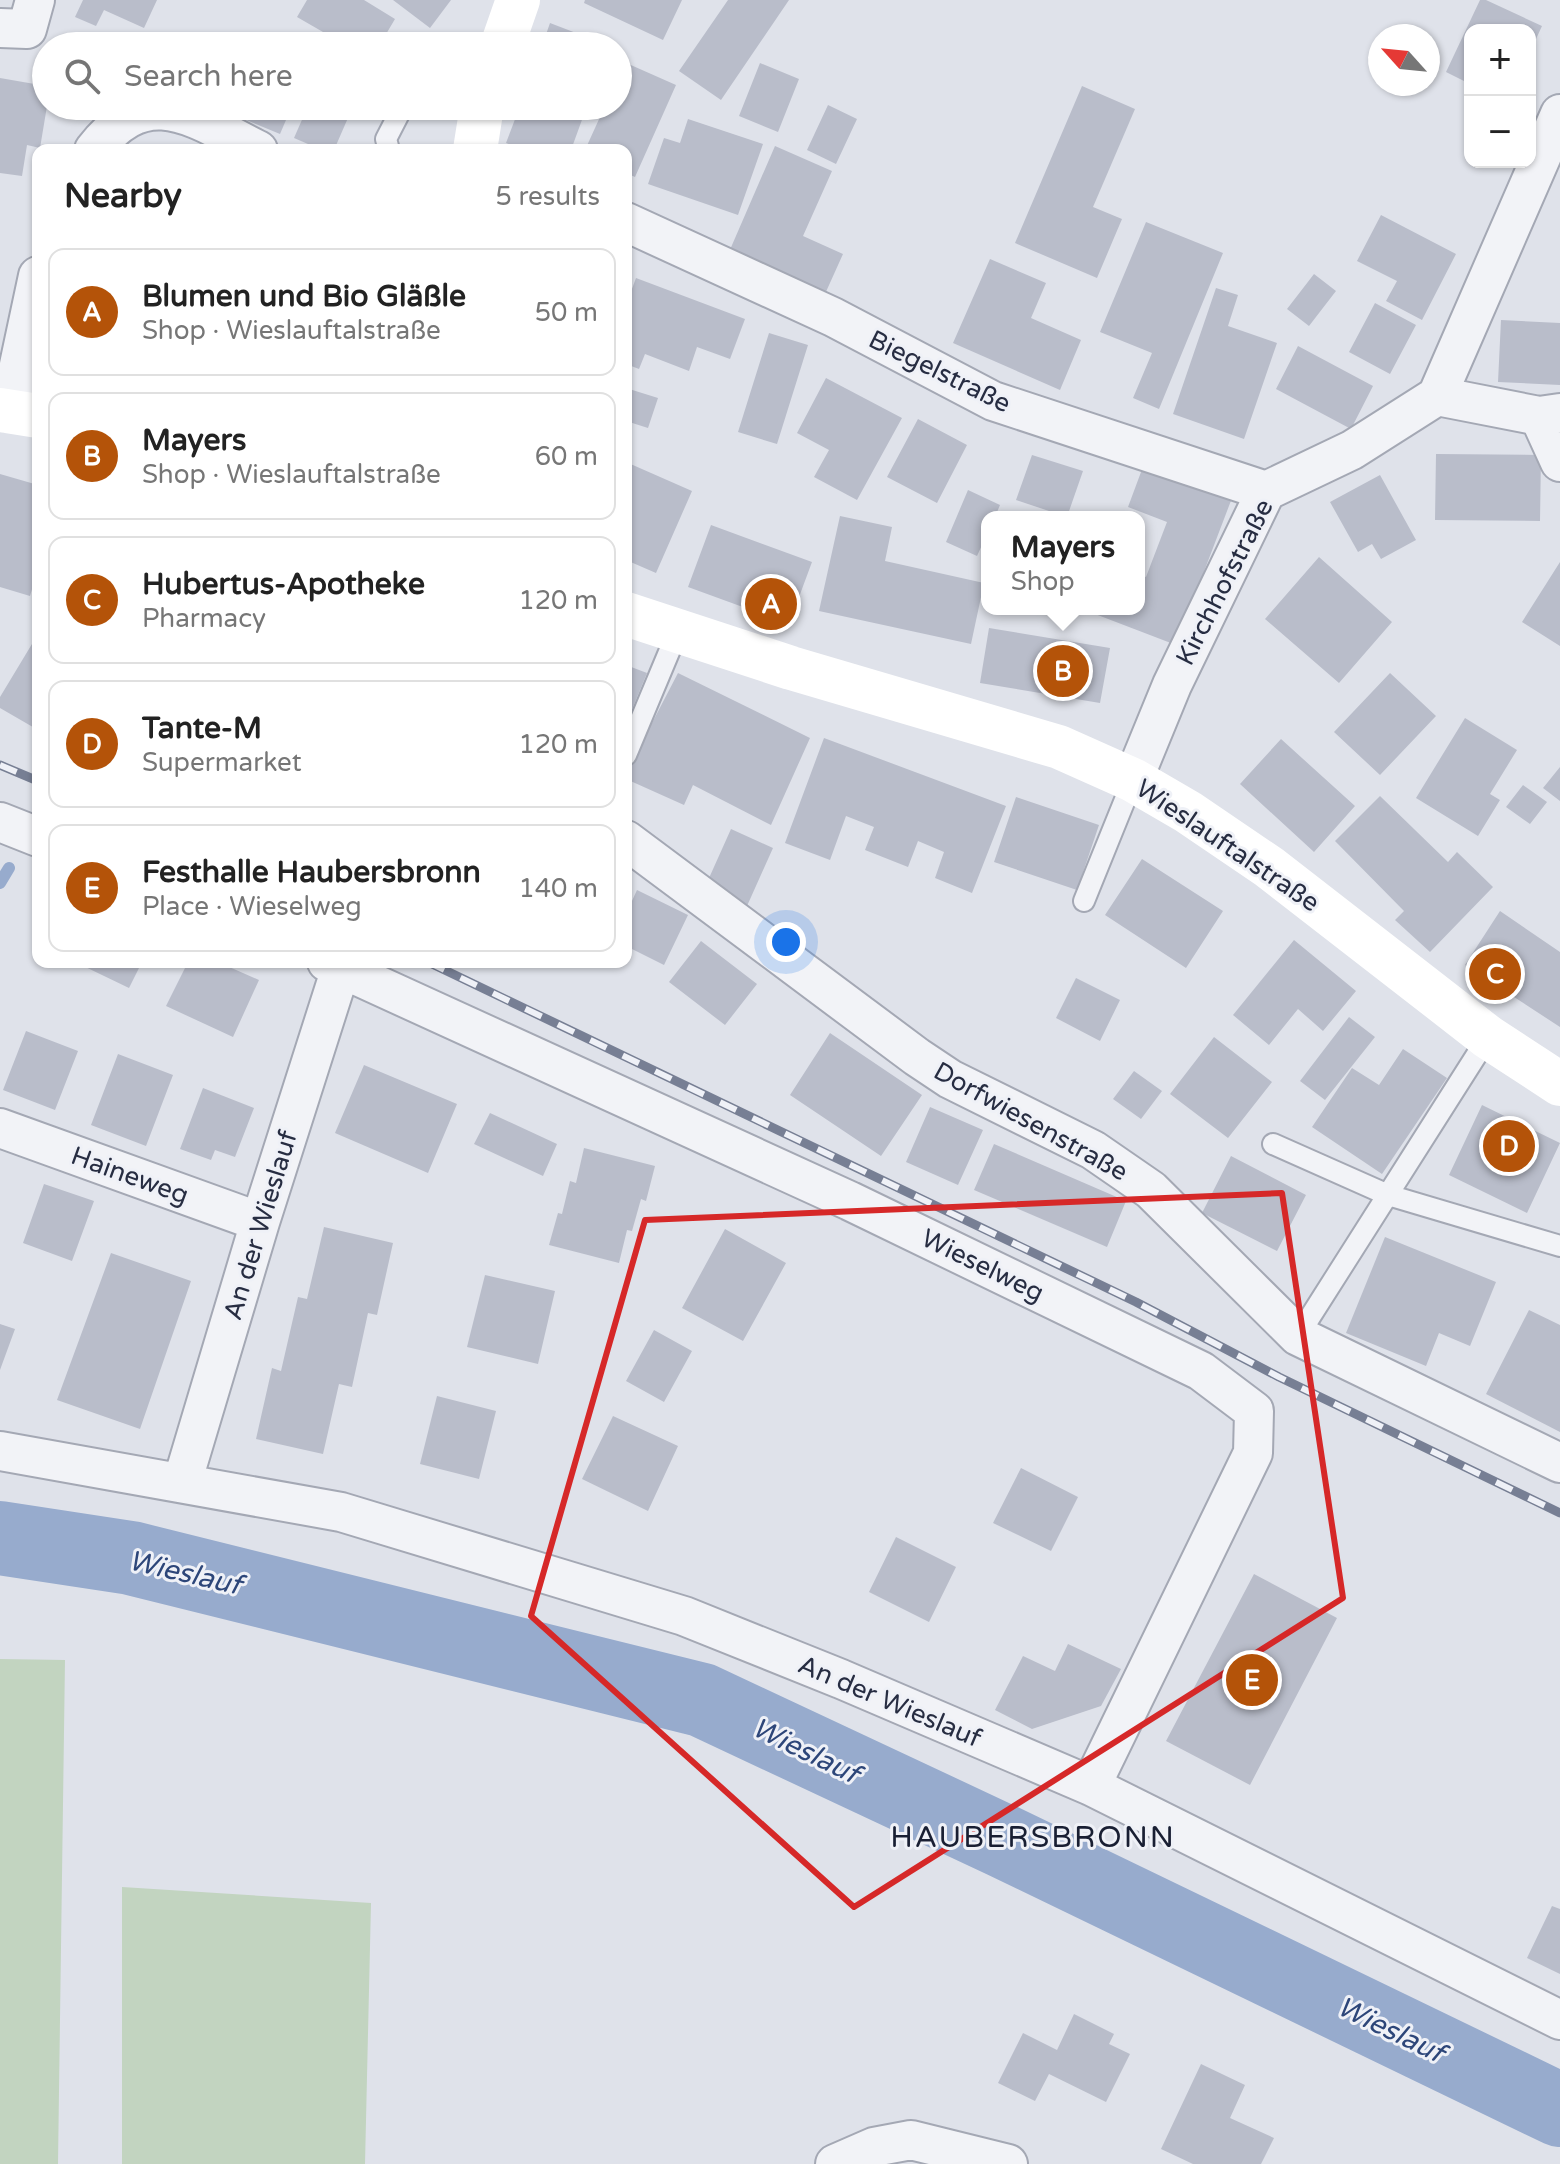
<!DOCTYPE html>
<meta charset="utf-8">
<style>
body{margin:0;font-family:"Varela Round",sans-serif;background:#f2f2f2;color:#222}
.controls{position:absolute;right:24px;top:24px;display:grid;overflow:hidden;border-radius:16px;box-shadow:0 2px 6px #0004}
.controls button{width:72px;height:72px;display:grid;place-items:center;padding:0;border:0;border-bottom:2px solid #e0e0e0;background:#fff;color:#222;font:40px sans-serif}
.compass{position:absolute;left:1368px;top:24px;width:72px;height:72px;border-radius:50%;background:#fff;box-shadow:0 2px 6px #0004;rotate:297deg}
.you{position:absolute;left:786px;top:942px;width:28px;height:28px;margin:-20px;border:6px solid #fff;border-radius:50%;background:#1a73e8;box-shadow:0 0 0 12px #1a73e833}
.badge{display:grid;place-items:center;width:52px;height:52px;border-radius:50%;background:#b45309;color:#fff;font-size:26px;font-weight:700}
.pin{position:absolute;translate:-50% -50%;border:4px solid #fff;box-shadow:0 2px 8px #0006}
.popup{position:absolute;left:981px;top:511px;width:164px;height:104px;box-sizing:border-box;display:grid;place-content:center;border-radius:16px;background:#fff;filter:drop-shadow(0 2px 6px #0005);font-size:26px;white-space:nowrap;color:#767676}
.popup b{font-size:30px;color:#222}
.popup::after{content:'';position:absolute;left:50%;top:100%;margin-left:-16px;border:16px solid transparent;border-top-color:#fff}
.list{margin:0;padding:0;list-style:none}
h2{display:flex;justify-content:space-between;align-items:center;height:104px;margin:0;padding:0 32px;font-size:34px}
h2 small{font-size:26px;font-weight:400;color:#767676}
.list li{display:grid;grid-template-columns:52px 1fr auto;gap:24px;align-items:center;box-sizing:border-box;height:128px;margin:0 16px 16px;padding:0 16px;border:2px solid #e0e0e0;border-radius:16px}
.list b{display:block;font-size:30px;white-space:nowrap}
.list p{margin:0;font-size:26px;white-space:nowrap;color:#767676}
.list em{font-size:26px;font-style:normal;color:#767676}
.icon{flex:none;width:44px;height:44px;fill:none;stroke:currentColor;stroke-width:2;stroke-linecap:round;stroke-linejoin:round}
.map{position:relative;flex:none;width:1560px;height:2164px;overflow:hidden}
.search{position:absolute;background:#fff;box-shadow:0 2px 6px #0004;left:32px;top:32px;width:600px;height:88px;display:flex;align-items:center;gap:20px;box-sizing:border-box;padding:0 28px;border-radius:44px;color:#767676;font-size:30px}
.panel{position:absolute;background:#fff;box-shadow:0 2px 6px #0004;left:32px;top:144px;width:600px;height:824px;border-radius:16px}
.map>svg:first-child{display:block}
.green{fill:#c2d4c0}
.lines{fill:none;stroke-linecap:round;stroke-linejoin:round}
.stream{stroke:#97abcd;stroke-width:12}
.river{stroke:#97abcd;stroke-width:74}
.building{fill:#b9bdca}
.lane-casing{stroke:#a4a8b4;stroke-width:24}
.street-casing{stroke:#a4a8b4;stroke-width:42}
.lane{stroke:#f2f3f7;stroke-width:20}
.street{stroke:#f2f3f7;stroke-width:38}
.secondary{stroke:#fff;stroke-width:44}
.rail-casing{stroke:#777f94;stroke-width:9}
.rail{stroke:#eff1f7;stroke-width:6;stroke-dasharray:18;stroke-linecap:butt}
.marked{fill:none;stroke:#d62828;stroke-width:6;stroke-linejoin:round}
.labels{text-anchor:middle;stroke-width:6;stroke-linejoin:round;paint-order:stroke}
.street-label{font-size:26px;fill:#272d42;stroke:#eff1f7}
.water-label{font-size:28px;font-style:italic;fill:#2d4679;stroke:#eff1f7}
.quarter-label{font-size:30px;letter-spacing:2px;fill:#191f33;stroke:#eff1f7}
</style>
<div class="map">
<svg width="1560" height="2164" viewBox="0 0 1560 2164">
<rect width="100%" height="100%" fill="#dfe2ea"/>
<!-- green -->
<path class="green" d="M 0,1659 L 65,1660 L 58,2164 L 0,2164 Z
M 122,1887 L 371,1903 L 365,2164 L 122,2164 Z"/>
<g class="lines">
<!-- stream -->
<path class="stream" d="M 0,883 L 9,868"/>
<!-- river -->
<path class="river" d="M 0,1538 L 131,1558 L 702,1700 L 1003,1841 L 1560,2110"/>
</g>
<!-- building -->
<path class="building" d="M 83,0 L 157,0 L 144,28 L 104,10 L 96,26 L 75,17 Z
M 307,0 L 364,0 L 395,19 L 379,46 L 315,46 L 323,32 L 297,17 Z
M 393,0 L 451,0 L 430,28 Z
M 585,0 L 682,0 L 663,40 L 584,3 Z
M 728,0 L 789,0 L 721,100 L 679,71 Z
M 1480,0 L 1486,0 L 1542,26 L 1530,52 L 1530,30 L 1470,30 L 1470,84 L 1446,72 Z
M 550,23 L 610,46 L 542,46 Z
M 624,62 L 676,85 L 635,177 L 626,173 L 626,150 L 585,150 L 605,106 L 618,106 L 618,76 Z
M 760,63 L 799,79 L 778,132 L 739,116 Z
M 0,78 L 46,86 L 47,106 L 40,148 L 27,145 L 22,176 L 0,173 Z
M 1082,86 L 1135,109 L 1093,207 L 1122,219 L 1097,278 L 1015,243 Z
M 828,105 L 857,119 L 836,164 L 807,150 Z
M 212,106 L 292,106 L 280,134 Z
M 308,106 L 341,106 L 351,111 L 334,150 L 322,150 L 294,138 Z
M 520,106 L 587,106 L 571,150 L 525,150 L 506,143 Z
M 688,119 L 763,144 L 738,215 L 648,184 L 664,138 L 680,143 Z
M 775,146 L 832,171 L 803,236 L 843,254 L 825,294 L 729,252 Z
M 1381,215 L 1456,254 L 1422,320 L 1386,301 L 1397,281 L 1357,261 Z
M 1146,222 L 1223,253 L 1159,409 L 1133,398 L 1152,353 L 1100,332 Z
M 990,259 L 1046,283 L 1031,318 L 1081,340 L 1060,390 L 953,343 Z
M 1314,274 L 1336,291 L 1309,326 L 1287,309 Z
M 636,278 L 745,319 L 730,359 L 697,347 L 689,371 L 645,354 L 639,369 L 626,364 L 626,305 Z
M 1216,288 L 1238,295 L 1228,326 L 1277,343 L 1244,439 L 1173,414 Z
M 1375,303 L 1416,325 L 1390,374 L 1349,352 Z
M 1501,320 L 1560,323 L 1560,385 L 1498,382 Z
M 769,333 L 808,345 L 777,444 L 738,432 Z
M 1298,346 L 1373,386 L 1351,429 L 1276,389 Z
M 826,378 L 902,418 L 857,500 L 814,477 L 829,450 L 797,433 Z
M 626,388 L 658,398 L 648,428 L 626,421 Z
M 918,419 L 967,445 L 937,503 L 887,477 Z
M 1436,454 L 1541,455 L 1540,521 L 1435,520 Z
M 1032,455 L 1083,471 L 1067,517 L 1016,500 Z
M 626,462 L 692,491 L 656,573 L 626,560 Z
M 1144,464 L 1232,498 L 1176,645 L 1082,609 L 1139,609 L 1139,574 L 1146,577 L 1167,522 L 1128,507 Z
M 0,474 L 38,485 L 38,569 L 30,596 L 0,587 Z
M 1380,475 L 1416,540 L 1381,559 L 1372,544 L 1358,552 L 1330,502 Z
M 968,490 L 1000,505 L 995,517 L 987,517 L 987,534 L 977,556 L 946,542 Z
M 840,516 L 892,527 L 885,561 L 984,583 L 971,644 L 819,611 Z
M 711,525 L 812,562 L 789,624 L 688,587 Z
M 1319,557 L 1392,622 L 1339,683 L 1265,619 Z
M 1560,562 L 1560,646 L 1522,622 Z
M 989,628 L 1110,648 L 1100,703 L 980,683 Z
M 38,634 L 38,730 L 0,708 L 0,697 Z
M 626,665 L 647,673 L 626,724 Z
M 678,673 L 810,738 L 771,825 L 693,785 L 684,805 L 626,779 L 626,773 Z
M 1390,673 L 1436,716 L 1380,775 L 1334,732 Z
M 1465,718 L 1517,750 L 1490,794 L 1500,800 L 1478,836 L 1416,798 Z
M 824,738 L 1006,806 L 972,893 L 935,878 L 944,852 L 918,841 L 908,867 L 865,850 L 874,827 L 846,816 L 830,860 L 785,843 Z
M 1281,739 L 1355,806 L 1314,852 L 1240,784 Z
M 1560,767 L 1560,801 L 1543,788 Z
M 1523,785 L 1547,802 L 1530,824 L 1506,807 Z
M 1380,796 L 1448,862 L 1457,852 L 1493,887 L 1430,952 L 1395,920 L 1404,911 L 1335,841 Z
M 1016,797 L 1099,825 L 1077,890 L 994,862 Z
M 731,829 L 773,848 L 747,906 L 705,887 Z
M 1142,859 L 1223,911 L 1186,968 L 1105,915 Z
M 637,890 L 688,915 L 664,965 L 626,946 L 626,914 Z
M 1500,911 L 1560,952 L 1560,1027 L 1465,965 Z
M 1294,940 L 1356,991 L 1323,1031 L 1298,1009 L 1269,1045 L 1233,1015 Z
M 701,941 L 757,984 L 725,1025 L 669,982 Z
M 75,962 L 142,962 L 129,988 Z
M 188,962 L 218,962 L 259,980 L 233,1037 L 166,1006 Z
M 1076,978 L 1120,1000 L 1100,1041 L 1056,1018 Z
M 1349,1017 L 1375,1037 L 1325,1100 L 1300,1081 Z
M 26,1031 L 78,1051 L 55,1110 L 3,1090 Z
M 830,1033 L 922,1095 L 881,1156 L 790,1095 Z
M 1214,1037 L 1272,1082 L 1228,1138 L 1170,1094 Z
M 1403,1049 L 1447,1078 L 1382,1174 L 1312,1127 L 1352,1068 L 1379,1085 Z
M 118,1054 L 173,1075 L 146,1146 L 91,1125 Z
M 364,1065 L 457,1104 L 428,1173 L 335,1133 Z
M 1134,1071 L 1162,1091 L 1141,1119 L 1113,1099 Z
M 203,1088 L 254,1108 L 235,1157 L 215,1150 L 211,1160 L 180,1149 Z
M 1482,1105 L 1560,1143 L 1527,1213 L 1449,1175 Z
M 930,1107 L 983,1130 L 958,1185 L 906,1162 Z
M 490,1113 L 557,1144 L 543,1176 L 474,1144 Z
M 994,1144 L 1126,1201 L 1107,1247 L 974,1190 Z
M 584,1148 L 655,1166 L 646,1201 L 641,1199 L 632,1231 L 627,1230 L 619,1263 L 549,1245 L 558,1213 L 562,1214 L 570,1181 L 576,1183 Z
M 1231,1156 L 1306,1195 L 1277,1251 L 1202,1213 Z
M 44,1184 L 94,1201 L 72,1261 L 23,1243 Z
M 324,1227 L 393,1243 L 377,1315 L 368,1313 L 352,1387 L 339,1384 L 323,1454 L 256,1439 L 272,1368 L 281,1371 L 298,1297 L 307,1299 Z
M 725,1229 L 786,1263 L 743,1341 L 682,1308 Z
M 1385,1237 L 1496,1282 L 1470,1346 L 1439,1333 L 1426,1366 L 1346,1333 Z
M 111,1253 L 191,1281 L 140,1429 L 57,1400 Z
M 485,1275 L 555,1291 L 538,1364 L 467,1347 Z
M 1529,1310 L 1560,1325 L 1560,1432 L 1486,1394 Z
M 0,1324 L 15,1329 L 0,1370 Z
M 654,1330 L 692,1351 L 664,1402 L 626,1381 Z
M 437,1396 L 496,1411 L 479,1479 L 420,1464 Z
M 613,1416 L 678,1446 L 648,1511 L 582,1479 Z
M 1021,1468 L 1078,1497 L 1051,1551 L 993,1523 Z
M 896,1537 L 956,1567 L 929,1622 L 869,1592 Z
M 1254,1574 L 1337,1618 L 1250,1785 L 1166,1741 Z
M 1068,1644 L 1121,1669 L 1101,1706 L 1032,1729 L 995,1710 L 1023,1656 L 1055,1671 Z
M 1552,1906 L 1560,1909 L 1560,1974 L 1527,1958 Z
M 1074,2014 L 1114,2034 L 1109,2044 L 1130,2054 L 1106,2102 L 1049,2074 L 1035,2101 L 998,2083 L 1023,2033 L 1057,2050 Z
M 1201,2064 L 1245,2085 L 1230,2118 L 1274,2138 L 1261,2164 L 1193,2164 L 1161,2149 Z"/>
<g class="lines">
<defs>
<path id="lane" d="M 449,46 L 470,46
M 389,150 L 386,139 L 403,106
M 626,755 L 677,633
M 1084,901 L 1133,780
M 1273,1144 L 1388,1195 L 1560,1246
M 1298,1336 L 1488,1037"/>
<path id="street" d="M 0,28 L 27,29 L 35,0
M 94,150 C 148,79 195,119 258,150
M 626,222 L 833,317 L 993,401 L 1266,491
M 1437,396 L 1539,416 L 1560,413
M 9,412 L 38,276
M 1539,416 L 1560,462
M 1133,780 L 1172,685 L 1266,491 L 1352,450 L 1437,396 L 1560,114
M 0,822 L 38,837
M 626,840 L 917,1057 L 950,1079 L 1093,1150 L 1151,1190 L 1298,1336 L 1560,1463
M 327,962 L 850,1201 L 1201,1371 L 1254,1411 L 1253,1453 L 1091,1786
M 0,1128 L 260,1222
M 0,1451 L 341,1512 L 684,1616 L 841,1679 L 1091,1786 L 1560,2020
M 182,1483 L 260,1222 L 341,968
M 835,2164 L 874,2147 L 911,2140 L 1008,2164"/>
</defs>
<!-- lane casing -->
<use href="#lane" class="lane-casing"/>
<!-- street casing -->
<use href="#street" class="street-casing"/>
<!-- lane -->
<use href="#lane" class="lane"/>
<!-- street -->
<use href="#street" class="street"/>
<!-- secondary -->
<path class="secondary" d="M 502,46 L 518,0
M 475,150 L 482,106
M 0,410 L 38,416
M 626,614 L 791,668 L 1059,747 L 1133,780 L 1188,812 L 1269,867 L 1488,1037 L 1560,1084"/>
<defs>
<path id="rail" d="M 0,765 L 38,781
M 428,962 L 1136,1302 L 1279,1377 L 1560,1513"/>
</defs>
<!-- rail casing -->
<use href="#rail" class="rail-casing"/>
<!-- rail -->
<use href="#rail" class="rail"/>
</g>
<!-- marked area -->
<path class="marked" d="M 1282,1193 L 1343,1598 L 854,1907 L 531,1616 L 645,1220 Z"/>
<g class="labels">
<!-- street labels -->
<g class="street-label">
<text transform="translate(940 371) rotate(26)" y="9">Biegelstraße</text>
<text transform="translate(1224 582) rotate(-63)" y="9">Kirchhofstraße</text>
<text transform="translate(1228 845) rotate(34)" y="9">Wieslauftalstraße</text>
<text transform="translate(1031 1121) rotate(29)" y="9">Dorfwiesenstraße</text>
<text transform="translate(130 1175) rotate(20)" y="9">Haineweg</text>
<text transform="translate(260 1225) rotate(-73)" y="9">An der Wieslauf</text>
<text transform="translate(983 1265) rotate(26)" y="9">Wieselweg</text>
<text transform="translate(890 1701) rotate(23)" y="9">An der Wieslauf</text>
</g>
<!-- water labels -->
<g class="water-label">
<text transform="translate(185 1572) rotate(13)" y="10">Wieslauf</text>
<text transform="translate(806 1750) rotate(26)" y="10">Wieslauf</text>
<text transform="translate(1391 2029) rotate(26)" y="10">Wieslauf</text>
</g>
<!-- quarter labels -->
<g class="quarter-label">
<text x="1033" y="1847">HAUBERSBRONN</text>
</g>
</g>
</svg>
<div class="controls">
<button>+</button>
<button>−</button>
</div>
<svg class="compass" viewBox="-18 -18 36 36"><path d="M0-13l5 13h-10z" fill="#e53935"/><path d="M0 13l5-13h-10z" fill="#767676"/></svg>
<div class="you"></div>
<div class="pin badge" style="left:771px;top:604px">A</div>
<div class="pin badge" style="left:1063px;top:671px">B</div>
<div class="popup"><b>Mayers</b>Shop</div>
<div class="pin badge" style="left:1495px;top:974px">C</div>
<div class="pin badge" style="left:1509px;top:1146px">D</div>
<div class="pin badge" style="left:1252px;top:1680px">E</div>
<div class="search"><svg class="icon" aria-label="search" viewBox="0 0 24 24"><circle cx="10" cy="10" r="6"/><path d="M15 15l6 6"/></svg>Search here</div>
<section class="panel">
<h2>Nearby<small>5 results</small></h2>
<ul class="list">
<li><span class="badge">A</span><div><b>Blumen und Bio Gläßle</b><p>Shop · Wieslauftalstraße</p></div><em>50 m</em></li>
<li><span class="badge">B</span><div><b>Mayers</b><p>Shop · Wieslauftalstraße</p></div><em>60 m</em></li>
<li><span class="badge">C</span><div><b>Hubertus-Apotheke</b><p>Pharmacy</p></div><em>120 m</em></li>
<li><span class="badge">D</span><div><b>Tante-M</b><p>Supermarket</p></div><em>120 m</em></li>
<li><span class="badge">E</span><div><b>Festhalle Haubersbronn</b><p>Place · Wieselweg</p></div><em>140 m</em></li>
</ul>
</section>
</div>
